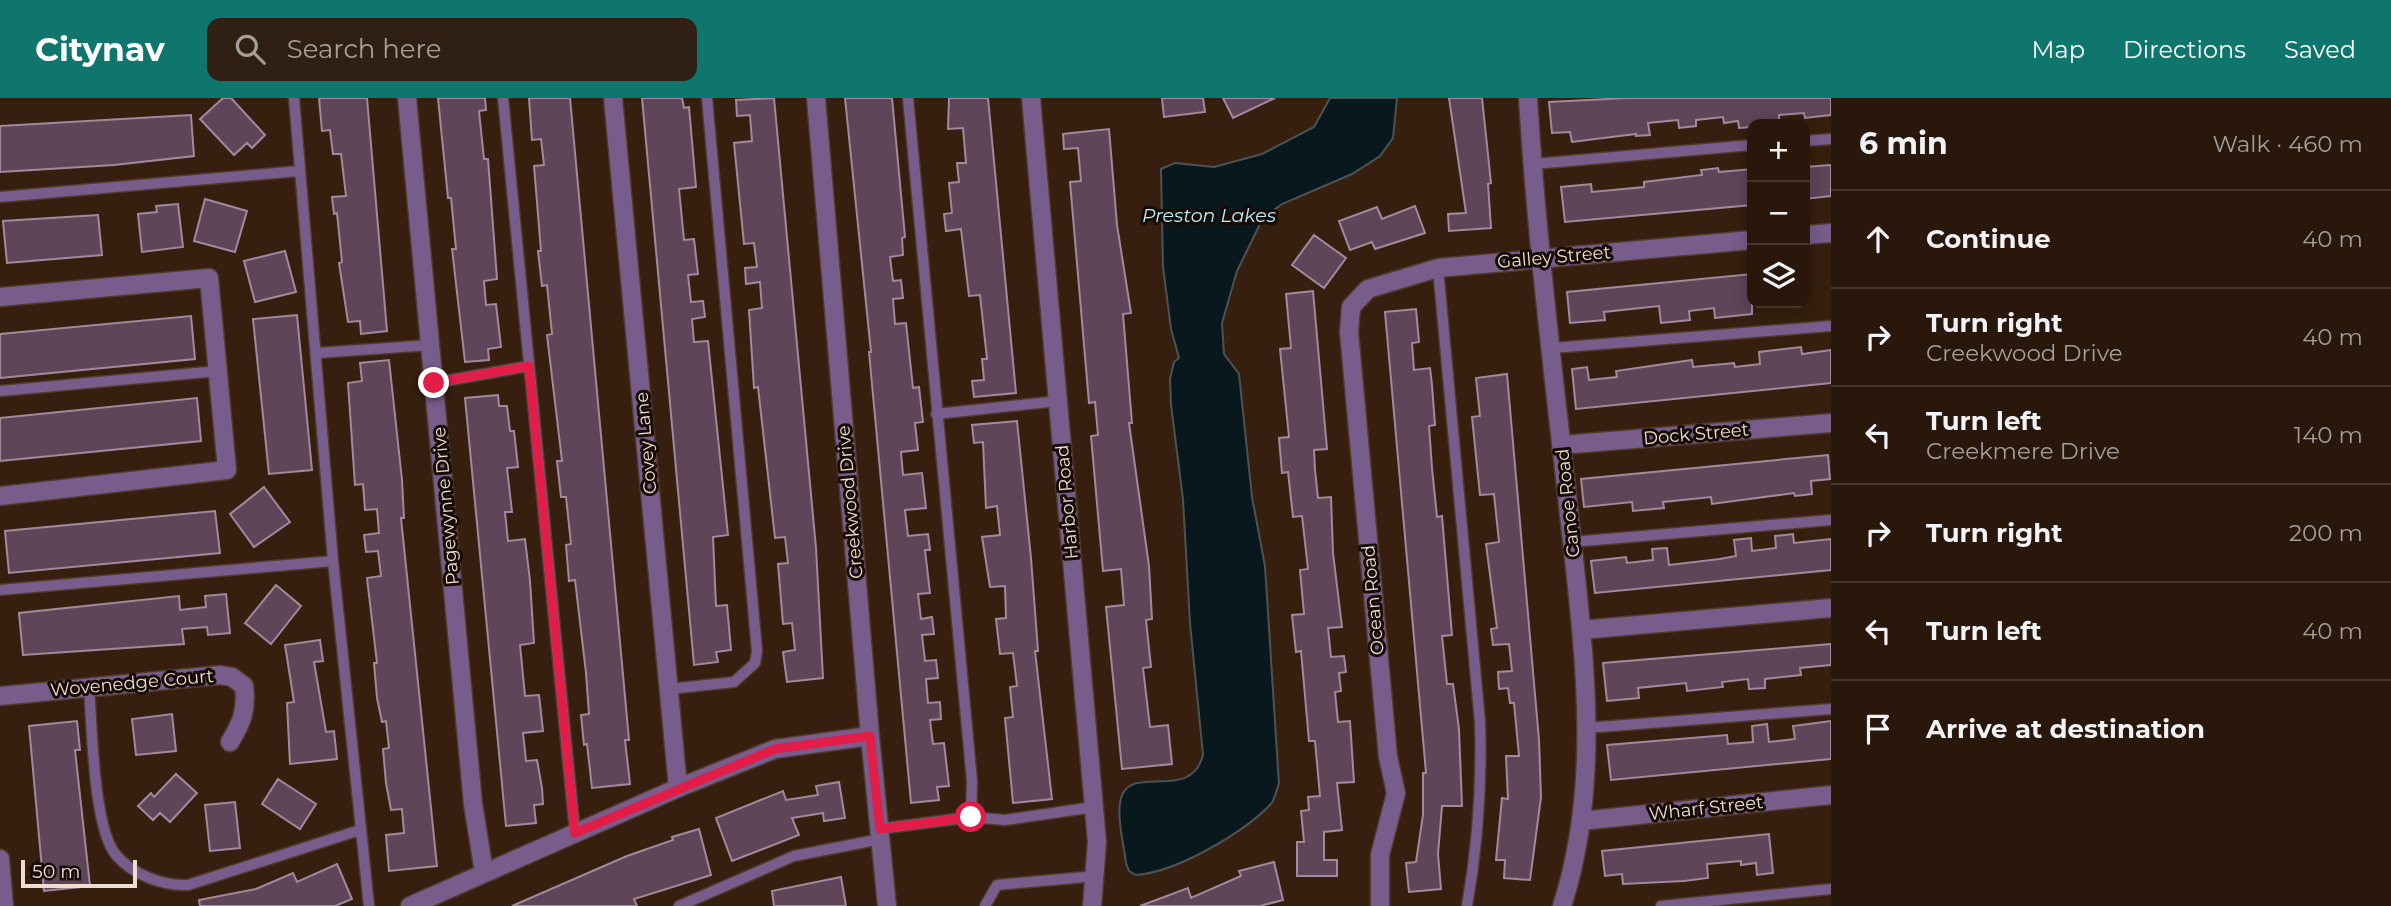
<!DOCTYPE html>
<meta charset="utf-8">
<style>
body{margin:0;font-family:Montserrat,sans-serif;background:#302013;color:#f1f3f6}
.controls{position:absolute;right:21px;top:21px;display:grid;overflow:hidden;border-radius:14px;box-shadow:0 4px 18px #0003}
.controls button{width:63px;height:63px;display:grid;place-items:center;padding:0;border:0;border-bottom:2px solid #44362b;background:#28170a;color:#f1f3f6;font:35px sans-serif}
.scale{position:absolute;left:21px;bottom:18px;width:116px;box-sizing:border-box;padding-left:7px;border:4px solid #edddd3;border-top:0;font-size:19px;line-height:24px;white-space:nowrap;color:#edddd3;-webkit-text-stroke:5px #160b05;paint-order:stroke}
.stop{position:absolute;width:21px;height:21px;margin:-16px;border:5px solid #e11d48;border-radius:50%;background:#fff}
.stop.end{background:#e11d48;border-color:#fff;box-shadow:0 2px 7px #0008}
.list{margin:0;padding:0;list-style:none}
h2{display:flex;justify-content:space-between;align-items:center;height:91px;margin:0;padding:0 28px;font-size:30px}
h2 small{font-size:23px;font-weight:400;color:#a59f9c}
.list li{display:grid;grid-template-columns:46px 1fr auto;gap:21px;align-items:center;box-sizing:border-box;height:98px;padding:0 28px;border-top:2px solid #44362b}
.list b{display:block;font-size:26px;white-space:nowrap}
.list p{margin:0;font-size:23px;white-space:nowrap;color:#a59f9c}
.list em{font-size:23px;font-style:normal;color:#a59f9c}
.icon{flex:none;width:38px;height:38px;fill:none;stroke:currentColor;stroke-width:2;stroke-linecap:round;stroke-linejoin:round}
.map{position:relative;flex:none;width:1831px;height:808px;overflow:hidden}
header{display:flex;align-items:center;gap:42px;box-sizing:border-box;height:98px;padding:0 35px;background:#0f766e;color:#fff}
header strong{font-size:33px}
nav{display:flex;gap:38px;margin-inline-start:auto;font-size:24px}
.search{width:490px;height:63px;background:#302013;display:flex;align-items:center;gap:18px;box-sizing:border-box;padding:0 24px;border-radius:14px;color:#a59f9c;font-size:26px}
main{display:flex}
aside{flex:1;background:#28170a}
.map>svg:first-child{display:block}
.water{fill:#09181d;stroke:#4d5354;stroke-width:2}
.building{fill:#5e4558;stroke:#a4889d;stroke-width:2}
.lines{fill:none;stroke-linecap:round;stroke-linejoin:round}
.service-casing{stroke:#503a2a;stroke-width:13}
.minor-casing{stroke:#503a2a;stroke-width:21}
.tertiary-casing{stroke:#503a2a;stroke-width:21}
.service{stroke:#785d8c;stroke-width:10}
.minor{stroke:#785d8c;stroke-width:18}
.tertiary{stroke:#785d8c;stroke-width:18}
.route{stroke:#e11d48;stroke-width:9}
.labels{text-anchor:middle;stroke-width:6;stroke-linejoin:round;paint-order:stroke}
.street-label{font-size:18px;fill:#edddd3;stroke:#160b05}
.water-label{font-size:19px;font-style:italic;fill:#b9eefe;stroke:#160b05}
</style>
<header>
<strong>Citynav</strong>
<div class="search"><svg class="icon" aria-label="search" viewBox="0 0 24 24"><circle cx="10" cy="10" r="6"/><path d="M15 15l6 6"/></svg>Search here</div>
<nav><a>Map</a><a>Directions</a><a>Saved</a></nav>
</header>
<main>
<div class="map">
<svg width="1831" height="808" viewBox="0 0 1831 808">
<rect width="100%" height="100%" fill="#361f0e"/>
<!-- water -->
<path class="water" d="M 1330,0 L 1397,0 L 1393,40 L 1380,58 L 1352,76 L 1282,106 L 1263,120 L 1237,173 L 1222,225 L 1224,256 L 1239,276 L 1252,399 L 1265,468 L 1279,686 C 1276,692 1275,701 1271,706 C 1243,735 1177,774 1136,777 L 1129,773 L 1126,765 C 1124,747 1116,718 1121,700 C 1131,665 1191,705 1203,657 L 1190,525 L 1183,401 L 1171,307 L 1170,281 L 1174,264 L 1179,260 L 1171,231 L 1163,169 L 1161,71 L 1175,65 L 1214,69 L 1262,56 L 1314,29 Z"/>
<!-- building -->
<path class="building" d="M 223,0 L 231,0 L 265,37 L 252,50 L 247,45 L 234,57 L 200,21 Z
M 319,0 L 367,0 L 387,233 L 361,236 L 360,223 L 348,224 L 339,165 L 342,164 L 337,115 L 334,116 L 332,99 L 346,98 L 341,56 L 333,56 L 330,32 L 322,33 Z
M 438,0 L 485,0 L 486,12 L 479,13 L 484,61 L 488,61 L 497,181 L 484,183 L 486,207 L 496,206 L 501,249 L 488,251 L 489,262 L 465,264 L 452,151 L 456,151 L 451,100 L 448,100 Z
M 529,0 L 570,0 L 629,642 L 625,642 L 630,686 L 592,690 L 587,646 L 584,647 L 581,617 L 589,616 L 586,575 L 575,482 L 569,483 L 566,447 L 571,446 L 566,399 L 561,399 L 557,363 L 562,363 L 547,237 L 552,236 L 547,187 L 542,188 L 538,153 L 541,153 L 534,68 L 544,67 L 541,41 L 532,42 Z
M 642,0 L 682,0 L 684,10 L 689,9 L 696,89 L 679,91 L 684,142 L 694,141 L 698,176 L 688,177 L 691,204 L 703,203 L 705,219 L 692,221 L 694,244 L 708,243 L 728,437 L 713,439 L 716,508 L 727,507 L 731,552 L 716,554 L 718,564 L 694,567 Z
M 774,0 L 816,450 L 823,580 L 787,584 L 783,554 L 795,552 L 792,525 L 783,526 L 778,466 L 788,465 L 785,439 L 775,440 L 758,289 L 754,290 L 749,212 L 762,210 L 760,184 L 746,186 L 745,170 L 757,169 L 754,145 L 744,146 L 734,45 L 752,43 L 750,17 L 737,18 L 736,2 Z
M 845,0 L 892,0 L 905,139 L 902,140 L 903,157 L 890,159 L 893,183 L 901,182 L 903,200 L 893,201 L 895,226 L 906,225 L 913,290 L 919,289 L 923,324 L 915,325 L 918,352 L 901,354 L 903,377 L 922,375 L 926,410 L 905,412 L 908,438 L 928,436 L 930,452 L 925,452 L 930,495 L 918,496 L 921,521 L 932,519 L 934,536 L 922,537 L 925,563 L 936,562 L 938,580 L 926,581 L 928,605 L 940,604 L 941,621 L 930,622 L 933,646 L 944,645 L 949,688 L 937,689 L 939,702 L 911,705 L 869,254 L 871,254 Z
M 949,0 L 988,0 L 1016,295 L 974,299 L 972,283 L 984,282 L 982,261 L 987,261 L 980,197 L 969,198 L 961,131 L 946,133 L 944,116 L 952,115 L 949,85 L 959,84 L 957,65 L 966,65 L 963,30 L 948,31 Z
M 1162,0 L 1203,0 L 1205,14 L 1164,19 Z
M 1223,0 L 1275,0 L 1233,20 Z
M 1449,0 L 1482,0 L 1491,85 L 1488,86 L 1491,130 L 1449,133 L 1448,116 L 1466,115 Z
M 1627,0 L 1831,0 L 1831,17 L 1805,20 L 1804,15 L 1779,17 L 1779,22 L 1757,24 L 1752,29 L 1739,30 L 1738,23 L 1724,25 L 1723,19 L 1696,22 L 1696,28 L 1679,30 L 1678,22 L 1648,25 L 1650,37 L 1636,38 L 1636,36 L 1572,44 L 1570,34 L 1552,35 L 1549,4 Z
M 191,17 L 194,58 L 114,67 L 0,74 L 0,28 Z
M 1109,31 L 1117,127 L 1131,215 L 1123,216 L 1132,325 L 1129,325 L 1149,468 L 1152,521 L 1146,522 L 1151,569 L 1143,570 L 1150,629 L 1168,627 L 1172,666 L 1122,671 L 1106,509 L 1124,507 L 1121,471 L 1103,473 L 1091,338 L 1098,337 L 1095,304 L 1089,305 L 1070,84 L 1081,83 L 1078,50 L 1064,51 L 1063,36 Z
M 1831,67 L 1831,98 L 1805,101 L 1805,69 Z
M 1718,70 L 1719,74 L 1752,71 L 1752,107 L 1565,124 L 1561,89 L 1591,86 L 1592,94 L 1644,89 L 1644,84 L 1702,77 L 1701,72 Z
M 205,101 L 247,113 L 235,154 L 194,143 Z
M 178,106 L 183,149 L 142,154 L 138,116 L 157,114 L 156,108 Z
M 1415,108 L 1425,135 L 1375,151 L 1372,144 L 1350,152 L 1339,123 L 1377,109 L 1382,121 Z
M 98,117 L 102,157 L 7,165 L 3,123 Z
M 1314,137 L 1346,160 L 1324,190 L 1292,167 Z
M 285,153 L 296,194 L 255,204 L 244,163 Z
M 1752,176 L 1752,216 L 1715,220 L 1714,210 L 1689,213 L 1690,222 L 1661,225 L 1659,208 L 1604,214 L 1605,222 L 1570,225 L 1567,194 Z
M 1313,193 L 1327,351 L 1314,352 L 1315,372 L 1318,400 L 1331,399 L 1333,455 L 1342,529 L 1328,530 L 1331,559 L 1344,558 L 1346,574 L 1339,575 L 1341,593 L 1335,594 L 1338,624 L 1350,623 L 1354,684 L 1337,685 L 1342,732 L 1324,734 L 1324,762 L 1337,762 L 1337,778 L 1297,778 L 1297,744 L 1304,744 L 1301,713 L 1309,712 L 1308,699 L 1320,698 L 1315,643 L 1309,643 L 1301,553 L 1296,554 L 1292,517 L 1304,516 L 1300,472 L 1308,471 L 1302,418 L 1293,419 L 1288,374 L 1282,375 L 1279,340 L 1289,339 L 1280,251 L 1291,250 L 1286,196 Z
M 1416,211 L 1419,244 L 1412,245 L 1414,272 L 1430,270 L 1432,287 L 1435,327 L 1429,328 L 1432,370 L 1437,419 L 1442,418 L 1452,537 L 1442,538 L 1447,586 L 1453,586 L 1459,631 L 1462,708 L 1442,708 L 1438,756 L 1441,791 L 1409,794 L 1406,765 L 1416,764 L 1423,717 L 1423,675 L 1426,675 L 1385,214 Z
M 297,217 L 312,372 L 269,376 L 253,221 Z
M 191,218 L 195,261 L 0,280 L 0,236 Z
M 1801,249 L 1802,256 L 1831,252 L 1831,285 L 1576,311 L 1572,271 L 1587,269 L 1589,282 L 1617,279 L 1616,273 L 1692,262 L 1693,269 L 1734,265 L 1735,269 L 1760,266 L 1759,254 Z
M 389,262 L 402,382 L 404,420 L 401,420 L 437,768 L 389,773 L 386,737 L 404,735 L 402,711 L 391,712 L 386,685 L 383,651 L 389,650 L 386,623 L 382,624 L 377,600 L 374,565 L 377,565 L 367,480 L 381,478 L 378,453 L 366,454 L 364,437 L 379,435 L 377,411 L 365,412 L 363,386 L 355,387 L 348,285 L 362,283 L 360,265 Z
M 1507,276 L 1539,642 L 1541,699 L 1530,782 L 1504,780 L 1505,762 L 1496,762 L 1502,700 L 1508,701 L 1506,658 L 1519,658 L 1514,605 L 1510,605 L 1508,590 L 1499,591 L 1498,574 L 1512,573 L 1509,546 L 1493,547 L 1491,531 L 1497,530 L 1486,446 L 1499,444 L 1494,396 L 1480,397 L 1472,319 L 1480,318 L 1476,280 Z
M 498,297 L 499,308 L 507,308 L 510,333 L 514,333 L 518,369 L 507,370 L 512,414 L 505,414 L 508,443 L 525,441 L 530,483 L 534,545 L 520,547 L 525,598 L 539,597 L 543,633 L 523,635 L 526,663 L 537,662 L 542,690 L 543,706 L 534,707 L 536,725 L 506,728 L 465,300 Z
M 197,300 L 201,343 L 0,363 L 0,320 Z
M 1017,323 L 1031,460 L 1038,553 L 1035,553 L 1052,701 L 1013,705 L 1005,620 L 1013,619 L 1010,589 L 1017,588 L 1013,555 L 1000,556 L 996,521 L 1006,520 L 1005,488 L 990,489 L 982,439 L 1000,437 L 997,408 L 986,410 L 983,344 L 974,345 L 972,327 Z
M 1828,357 L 1830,381 L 1811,383 L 1812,396 L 1795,398 L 1794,395 L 1712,406 L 1711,399 L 1663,404 L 1664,410 L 1633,413 L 1632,404 L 1584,409 L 1581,381 Z
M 264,389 L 290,424 L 254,449 L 230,416 Z
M 215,413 L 220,455 L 9,475 L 5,433 Z
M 1793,436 L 1794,445 L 1831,441 L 1831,472 L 1595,495 L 1591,463 L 1626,459 L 1627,465 L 1653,462 L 1652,451 L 1667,450 L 1669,467 L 1720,461 L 1736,458 L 1734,442 L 1751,440 L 1752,453 L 1776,450 L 1775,438 Z
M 276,487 L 301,508 L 271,546 L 245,525 Z
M 226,496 L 230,535 L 208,537 L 207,529 L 182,531 L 184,546 L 23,557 L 19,515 L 179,498 L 180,512 L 206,509 L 205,498 Z
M 320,542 L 323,563 L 314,564 L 326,634 L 334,633 L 337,661 L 290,666 L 287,605 L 294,604 L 285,547 Z
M 1831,546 L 1831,567 L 1800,570 L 1801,577 L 1765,581 L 1765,590 L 1749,591 L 1748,581 L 1722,584 L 1723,589 L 1687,593 L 1686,585 L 1638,590 L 1639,600 L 1607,603 L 1603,565 Z
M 172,616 L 176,653 L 136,657 L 132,621 Z
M 77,623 L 80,652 L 75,652 L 90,788 L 44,793 L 29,628 Z
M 1831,623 L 1831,661 L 1611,682 L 1607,647 L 1727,637 L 1728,646 L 1753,644 L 1752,628 L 1767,626 L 1769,644 L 1795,641 L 1793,628 Z
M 176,676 L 197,695 L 170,724 L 160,715 L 153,722 L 138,708 L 151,695 L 154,699 Z
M 278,681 L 316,706 L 300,731 L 262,706 Z
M 839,684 L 845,720 L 824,723 L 823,715 L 792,720 L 799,737 L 732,763 L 716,720 L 783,693 L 786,702 L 818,697 L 816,688 Z
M 235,704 L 240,750 L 210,753 L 205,707 Z
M 699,731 L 711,777 L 634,801 L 637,808 L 512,808 L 627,758 L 673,742 L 672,739 Z
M 1769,736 L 1773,775 L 1757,777 L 1756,765 L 1741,767 L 1741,763 L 1707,766 L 1708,780 L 1684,783 L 1623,786 L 1622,776 L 1605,778 L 1602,753 Z
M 1274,764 L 1283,802 L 1260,808 L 1140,808 L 1188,790 L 1191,800 L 1241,778 L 1239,773 Z
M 337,766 L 352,801 L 335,808 L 200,808 L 199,802 L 256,791 L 293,775 L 297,784 Z
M 841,779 L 846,808 L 774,808 L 772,793 Z"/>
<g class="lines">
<defs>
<path id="service" d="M 294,0 L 333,463 L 369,808
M 503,0 L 575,735
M 1805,43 L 1831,41
M 1534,66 L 1752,47
M 0,99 L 299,73
M 1438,170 L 1480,624 C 1482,687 1478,746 1467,808
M 1552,250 L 1831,228
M 317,255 L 430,247
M 434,285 L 529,268
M 0,293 L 218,273
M 936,316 L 1058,303
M 1572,444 L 1831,422
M 0,492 L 333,463
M 89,588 C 92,627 93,729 116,757 C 133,777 163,788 188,787 L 360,732
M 669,591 L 734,584 L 755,565 L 757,553 L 707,0
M 1586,630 L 1831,611
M 971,719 L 1005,722 L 1094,709
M 879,731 L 971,719 L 972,683 L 908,0
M 679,808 L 794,758 L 881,741
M 985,808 L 997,787 L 1096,778
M 1661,808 L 1831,791"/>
<path id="minor" d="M 407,0 L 473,706 L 484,774
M 613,0 L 678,690
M 816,0 L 870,638 L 887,808
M 1031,0 L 1097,744 L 1092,808
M 1805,137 L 1831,135
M 0,199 L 209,180 L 227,372 L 0,398
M 1561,347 L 1831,325
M 1581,532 L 1831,510
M 0,598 L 220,577 L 232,579 L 244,588 C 247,612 242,624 230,644
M 1581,723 L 1831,697
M 0,761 L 4,808
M 410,808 L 678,690 L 775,651 L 870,638
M 1380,808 L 1380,757 L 1396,695 L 1388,659 L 1349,234 L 1351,209 L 1368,191 L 1438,170 L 1752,142"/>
<path id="tertiary" d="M 1528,0 C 1536,132 1552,265 1567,397 C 1581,533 1605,675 1562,808"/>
</defs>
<!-- service casing -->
<use href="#service" class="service-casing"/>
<!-- minor casing -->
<use href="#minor" class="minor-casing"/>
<!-- tertiary casing -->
<use href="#tertiary" class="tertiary-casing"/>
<!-- service -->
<use href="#service" class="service"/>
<!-- minor -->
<use href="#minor" class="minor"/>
<!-- tertiary -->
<use href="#tertiary" class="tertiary"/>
</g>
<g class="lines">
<!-- route -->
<path class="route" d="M 434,285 L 529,268 L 575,735 L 775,651 L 870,638 L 880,731 L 971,719"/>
</g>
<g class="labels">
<!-- street labels -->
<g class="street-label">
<text transform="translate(1554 159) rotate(-5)" y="6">Galley Street</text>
<text transform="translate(1696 336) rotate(-5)" y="6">Dock Street</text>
<text transform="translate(646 345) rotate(-95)" y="6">Covey Lane</text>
<text transform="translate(850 404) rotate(-95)" y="6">Creekwood Drive</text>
<text transform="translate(1067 404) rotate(-95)" y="6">Harbor Road</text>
<text transform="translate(1568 405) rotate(-96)" y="6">Canoe Road</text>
<text transform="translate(446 408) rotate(-95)" y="6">Pagewynne Drive</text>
<text transform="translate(1373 502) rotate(-95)" y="6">Ocean Road</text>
<text transform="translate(132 585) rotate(-5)" y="6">Wovenedge Court</text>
<text transform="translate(1706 710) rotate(-6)" y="6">Wharf Street</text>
</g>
<!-- water labels -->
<g class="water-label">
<text x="1209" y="124">Preston Lakes</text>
</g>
</g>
</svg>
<div class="controls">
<button>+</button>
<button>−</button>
<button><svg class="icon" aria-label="layers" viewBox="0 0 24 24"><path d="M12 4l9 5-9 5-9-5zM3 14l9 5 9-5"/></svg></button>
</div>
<div class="scale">50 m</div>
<div class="stop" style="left:971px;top:719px"></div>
<div class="stop end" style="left:434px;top:285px"></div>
</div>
<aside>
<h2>6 min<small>Walk · 460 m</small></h2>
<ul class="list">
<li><svg class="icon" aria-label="ahead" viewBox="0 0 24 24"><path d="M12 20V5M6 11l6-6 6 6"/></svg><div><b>Continue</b></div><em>40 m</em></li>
<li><svg class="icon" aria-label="right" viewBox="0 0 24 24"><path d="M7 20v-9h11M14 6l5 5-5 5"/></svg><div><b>Turn right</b><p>Creekwood Drive</p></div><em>40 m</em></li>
<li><svg class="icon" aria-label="left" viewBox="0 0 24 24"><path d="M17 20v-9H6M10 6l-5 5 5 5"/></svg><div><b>Turn left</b><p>Creekmere Drive</p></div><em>140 m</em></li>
<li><svg class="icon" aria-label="right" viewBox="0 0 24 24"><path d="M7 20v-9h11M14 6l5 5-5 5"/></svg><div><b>Turn right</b></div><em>200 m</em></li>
<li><svg class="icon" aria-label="left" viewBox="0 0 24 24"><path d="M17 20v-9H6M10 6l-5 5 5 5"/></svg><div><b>Turn left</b></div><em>40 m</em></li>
<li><svg class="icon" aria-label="arrive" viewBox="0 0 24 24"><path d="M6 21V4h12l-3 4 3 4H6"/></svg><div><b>Arrive at destination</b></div></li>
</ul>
</aside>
</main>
